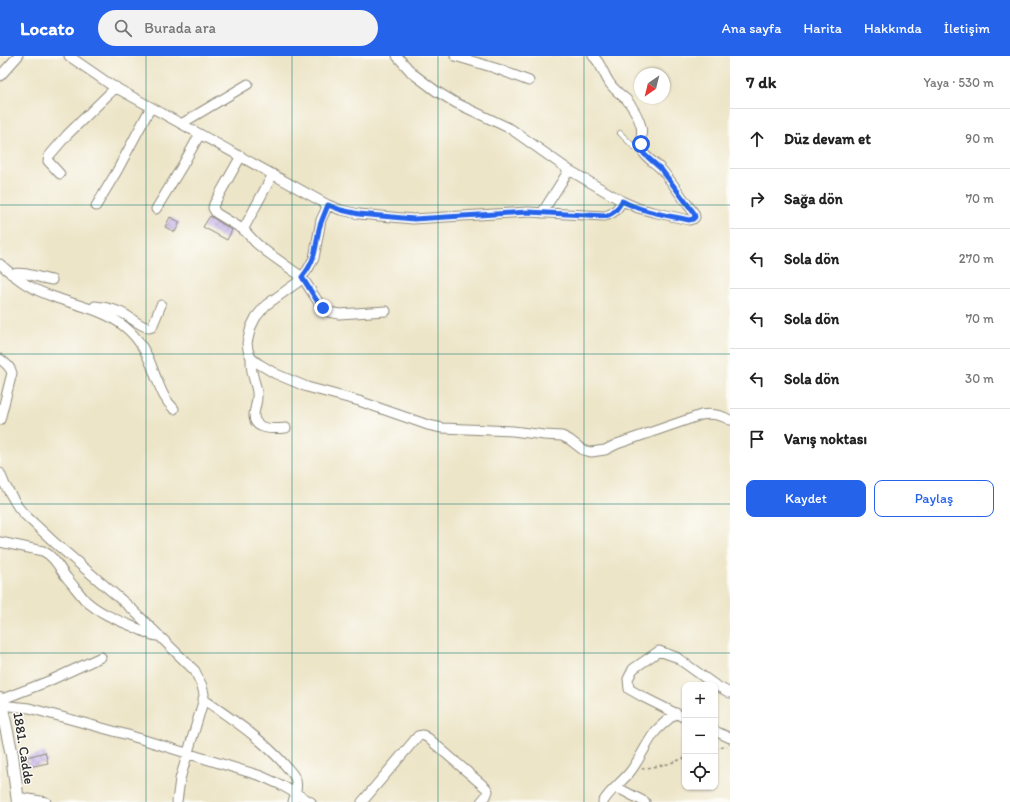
<!DOCTYPE html>
<html lang="tr">
<meta charset="utf-8">
<style>
body{margin:0;font-family:Itim,sans-serif;background:#f2f2f2;color:#222}
.controls{position:absolute;right:12px;bottom:12px;display:grid;overflow:hidden;border-radius:8px;box-shadow:0 1px 3px #0004}
.controls button{width:36px;height:36px;display:grid;place-items:center;padding:0;border:0;border-bottom:1px solid #e0e0e0;background:#fff;color:#222;font:20px sans-serif}
.compass{position:absolute;left:634px;top:12px;width:36px;height:36px;border-radius:50%;background:#fff;box-shadow:0 1px 3px #0004;rotate:215deg}
.stop{position:absolute;width:12px;height:12px;margin:-9px;border:3px solid #2563eb;border-radius:50%;background:#fff}
.stop.end{background:#2563eb;border-color:#fff;box-shadow:0 1px 4px #0008}
.list{margin:0;padding:0;list-style:none}
h2{display:flex;justify-content:space-between;align-items:center;height:52px;margin:0;padding:0 16px;font-size:17px}
h2 small{font-size:13px;font-weight:400;color:#767676}
.list li{display:grid;grid-template-columns:26px 1fr auto;gap:12px;align-items:center;box-sizing:border-box;height:60px;padding:0 16px;border-top:1px solid #e0e0e0}
.list b{display:block;font-size:15px;white-space:nowrap}
.list em{font-size:13px;font-style:normal;color:#767676}
.actions{display:flex;gap:8px;padding:12px 16px}
.actions a{flex:1;padding:9px 0;border:1px solid #2563eb;border-radius:8px;text-align:center;font-size:14px;color:#2563eb}
.actions .main{background:#2563eb;color:#fff}
.icon{flex:none;width:22px;height:22px;fill:none;stroke:currentColor;stroke-width:2;stroke-linecap:round;stroke-linejoin:round}
.map{position:relative;flex:none;width:730px;height:746px;overflow:hidden}
header{display:flex;align-items:center;gap:24px;box-sizing:border-box;height:56px;padding:0 20px;background:#2563eb;color:#fff}
header strong{font-size:19px}
nav{display:flex;gap:22px;margin-inline-start:auto;font-size:14px}
.search{width:280px;height:36px;background:#f2f2f2;display:flex;align-items:center;gap:10px;box-sizing:border-box;padding:0 14px;border-radius:22px;color:#767676;font-size:15px}
main{display:flex}
aside{flex:1;background:#fff}
.map>svg:first-child{display:block}
.building{fill:url(#building-cross-hatch)}
.lines{fill:none;stroke-linecap:round;stroke-linejoin:round}
.lane-casing{stroke:#8c887a;stroke-width:6}
.street-casing{stroke:#8c887a;stroke-width:11}
.secondary-casing{stroke:#8c887a;stroke-width:14}
.path{stroke:#8c887a;stroke-width:1.5;stroke-dasharray:3 3;stroke-linecap:butt}
.lane{stroke:#fff;stroke-width:4.5}
.street{stroke:#fff;stroke-width:9}
.secondary{stroke:#fff;stroke-width:12}
.route{stroke:#2563eb;stroke-width:5}
.grid{fill:none;stroke:#0f766e;stroke-width:1;stroke-opacity:0.55}
.labels{text-anchor:middle;stroke-width:3;stroke-linejoin:round;paint-order:stroke}
.street-label{font-size:14px;fill:#2b2b2b;stroke:#fdfcf7}
</style>
<header>
<strong>Locato</strong>
<div class="search"><svg class="icon" aria-label="search" viewBox="0 0 24 24"><circle cx="10" cy="10" r="6"/><path d="M15 15l6 6"/></svg>Burada ara</div>
<nav><a>Ana sayfa</a><a>Harita</a><a>Hakkında</a><a>İletişim</a></nav>
</header>
<main>
<div class="map">
<svg width="730" height="746" viewBox="0 0 730 746">
<defs>
<pattern id="building-cross-hatch" width="8" height="8" patternUnits="userSpaceOnUse"><rect width="8" height="8" fill="#c2aee9"/><path d="M0 0l8 8M0 8l8-8" fill="none" stroke="#9e8ebd"/></pattern>
</defs>
<rect width="100%" height="100%" fill="#fdfcf7"/>
<filter id="ink" filterUnits="userSpaceOnUse"><feTurbulence type="fractalNoise" baseFrequency=".025" numOctaves="2"/><feDisplacementMap in="SourceGraphic" scale="8" xChannelSelector="R" yChannelSelector="G"/><feConvolveMatrix kernelMatrix="1 2 1 2 8 2 1 2 1" color-interpolation-filters="sRGB"/></filter>
<filter id="wash" filterUnits="userSpaceOnUse"><feTurbulence type="fractalNoise" baseFrequency=".012" numOctaves="4" result="noise"/><feDisplacementMap in="SourceGraphic" scale="16" xChannelSelector="R" yChannelSelector="G"/><feGaussianBlur stdDeviation="0.9" result="paint"/><feColorMatrix in="noise" values="0 0 0 0 0 0 0 0 0 0 0 0 0 0 0 0 0 1.4 0 .05"/><feComposite in="paint" operator="in"/></filter>
<g filter="url(#wash)">
<rect width="100%" height="100%" fill="#ede5c8"/>
<g id="blocks">
<!-- building -->
<path class="building" d="M 210,160 L 232,174 L 227,184 L 203,171 Z
M 170,161 L 180,166 L 175,176 L 165,171 Z
M 45,696 L 48,707 L 29,711 L 27,701 Z"/>
</g>
</g>
<g filter="url(#ink)">
<use href="#blocks" fill-opacity="0" stroke="#8c887a" stroke-width="1"/>
<g class="lines">
<defs>
<path id="lane" d="M 620,77 L 634,91 L 642,94"/>
<path id="street" d="M 69,0 L 111,29 L 328,149 L 341,154 L 359,158 L 413,163 L 528,156 L 605,160 C 614,158 618,152 622,145
M 397,0 L 412,17 L 436,35 L 456,47 L 511,73 L 569,114 L 622,145 L 638,152 L 653,156 L 689,164 L 693,163 L 695,161 L 694,157 C 683,143 673,127 661,113 C 656,107 645,102 642,94 C 639,86 643,78 641,70 C 638,60 633,51 626,43 C 620,38 613,33 609,26 C 603,17 601,7 593,0
M 455,0 L 495,12 L 529,25
M 0,20 L 18,0
M 181,68 L 248,28
M 241,100 L 214,148 L 213,152 L 216,157 L 244,174 L 256,187 L 267,196 L 302,221 L 319,247 L 323,252 L 329,256 L 339,258 L 386,255
M 60,118 L 48,105 L 49,100 L 67,79 L 116,31
M 328,149 L 321,164 L 314,202 L 308,213 L 298,226 L 266,249 L 256,261 L 251,271 L 247,287 L 248,294 L 251,302 L 259,308 L 276,318 L 307,331 L 359,345 L 428,369 L 442,372 L 513,375 L 544,379 L 562,380 L 570,384 L 583,394 L 591,396 L 605,394 L 617,388 L 701,359 C 712,357 721,359 730,364
M 96,150 L 117,115 L 151,51
M 156,153 L 181,112 L 200,78
M 542,157 L 569,114
M 243,174 L 273,118
M 0,208 C 19,225 31,233 54,241 C 78,250 105,254 125,271 C 140,283 149,301 155,319 C 161,333 163,342 174,353
M 11,218 C 26,215 38,222 52,224
M 95,250 C 105,251 117,254 126,259 C 134,264 140,270 149,272 L 152,271 L 161,249
M 251,302 C 251,306 251,311 252,315 C 253,322 256,329 257,336 C 258,344 255,351 254,358 C 253,375 275,373 286,372
M 0,303 C 5,307 10,310 12,317 L 0,364
M 0,417 L 5,429 L 18,451 L 24,458 L 55,487 L 132,553 L 195,615 L 202,630 L 204,638 L 203,646 L 180,723 L 177,746
M 0,486 L 43,495 C 55,501 59,512 67,522 C 73,529 79,537 85,544 C 99,557 117,564 134,571 C 142,574 149,579 157,580
M 715,629 L 730,637
M 203,643 C 232,663 262,683 285,709 C 289,714 295,719 296,725 C 298,731 295,740 293,746
M 0,644 L 49,625 L 101,601
M 0,649 L 29,652 L 128,679 L 261,720 L 281,729 L 311,746
M 685,662 L 643,641 L 629,633 L 628,623 L 633,613 L 659,595 L 676,601 L 715,629
M 715,675 L 730,682
M 616,731 L 645,746
M 17,741 L 46,746
M 362,746 L 418,680 L 423,679 L 428,682 L 486,732 L 488,735 L 486,740 L 481,746
M 603,746 C 610,734 622,726 630,716 C 640,703 646,688 655,676 C 661,669 669,663 676,657"/>
<path id="secondary" d="M 0,643 L 12,699 L 18,746"/>
</defs>
<!-- lane casing -->
<use href="#lane" class="lane-casing"/>
<!-- street casing -->
<use href="#street" class="street-casing"/>
<!-- secondary casing -->
<use href="#secondary" class="secondary-casing"/>
<!-- path -->
<path class="path" d="M 715,693 L 727,690
M 642,713 L 668,708 L 685,702"/>
<!-- lane -->
<use href="#lane" class="lane"/>
<!-- street -->
<use href="#street" class="street"/>
<!-- secondary -->
<use href="#secondary" class="secondary"/>
</g>
</g>
<g class="lines" filter="url(#ink)">
<!-- route -->
<path class="route" d="M 323,252 L 319,248 L 302,221 C 316,204 315,193 319,173 C 321,165 325,157 328,149 L 341,154 L 359,158 L 414,163 L 528,156 L 606,160 C 614,158 618,152 622,145 C 643,156 666,159 689,164 L 693,163 L 695,161 L 694,157 L 661,113 L 644,98 L 642,94 L 641,88"/>
</g>
<!-- grid -->
<path class="grid" d="M 146,0 L 146,746M 292,0 L 292,746M 438,0 L 438,746M 584,0 L 584,746M 0,149 L 730,149M 0,298 L 730,298M 0,448 L 730,448M 0,597 L 730,597"/>
<g class="labels">
<!-- street labels -->
<g class="street-label">
<text transform="translate(24 692) rotate(81)" y="5">1881. Cadde</text>
</g>
</g>
</svg>
<div class="controls">
<button>+</button>
<button>−</button>
<button><svg class="icon" aria-label="locate" viewBox="0 0 24 24"><circle cx="12" cy="12" r="6"/><path d="M12 2v4M12 18v4M2 12h4M18 12h4"/></svg></button>
</div>
<svg class="compass" viewBox="-18 -18 36 36"><path d="M0-13l5 13h-10z" fill="#e53935"/><path d="M0 13l5-13h-10z" fill="#767676"/></svg>
<div class="stop" style="left:641px;top:88px"></div>
<div class="stop end" style="left:323px;top:252px"></div>
</div>
<aside>
<h2>7 dk<small>Yaya · 530 m</small></h2>
<ul class="list">
<li><svg class="icon" aria-label="ahead" viewBox="0 0 24 24"><path d="M12 20V5M6 11l6-6 6 6"/></svg><div><b>Düz devam et</b></div><em>90 m</em></li>
<li><svg class="icon" aria-label="right" viewBox="0 0 24 24"><path d="M7 20v-9h11M14 6l5 5-5 5"/></svg><div><b>Sağa dön</b></div><em>70 m</em></li>
<li><svg class="icon" aria-label="left" viewBox="0 0 24 24"><path d="M17 20v-9H6M10 6l-5 5 5 5"/></svg><div><b>Sola dön</b></div><em>270 m</em></li>
<li><svg class="icon" aria-label="left" viewBox="0 0 24 24"><path d="M17 20v-9H6M10 6l-5 5 5 5"/></svg><div><b>Sola dön</b></div><em>70 m</em></li>
<li><svg class="icon" aria-label="left" viewBox="0 0 24 24"><path d="M17 20v-9H6M10 6l-5 5 5 5"/></svg><div><b>Sola dön</b></div><em>30 m</em></li>
<li><svg class="icon" aria-label="arrive" viewBox="0 0 24 24"><path d="M6 21V4h12l-3 4 3 4H6"/></svg><div><b>Varış noktası</b></div></li>
</ul>
<div class="actions"><a class="main">Kaydet</a><a>Paylaş</a></div>
</aside>
</main>
